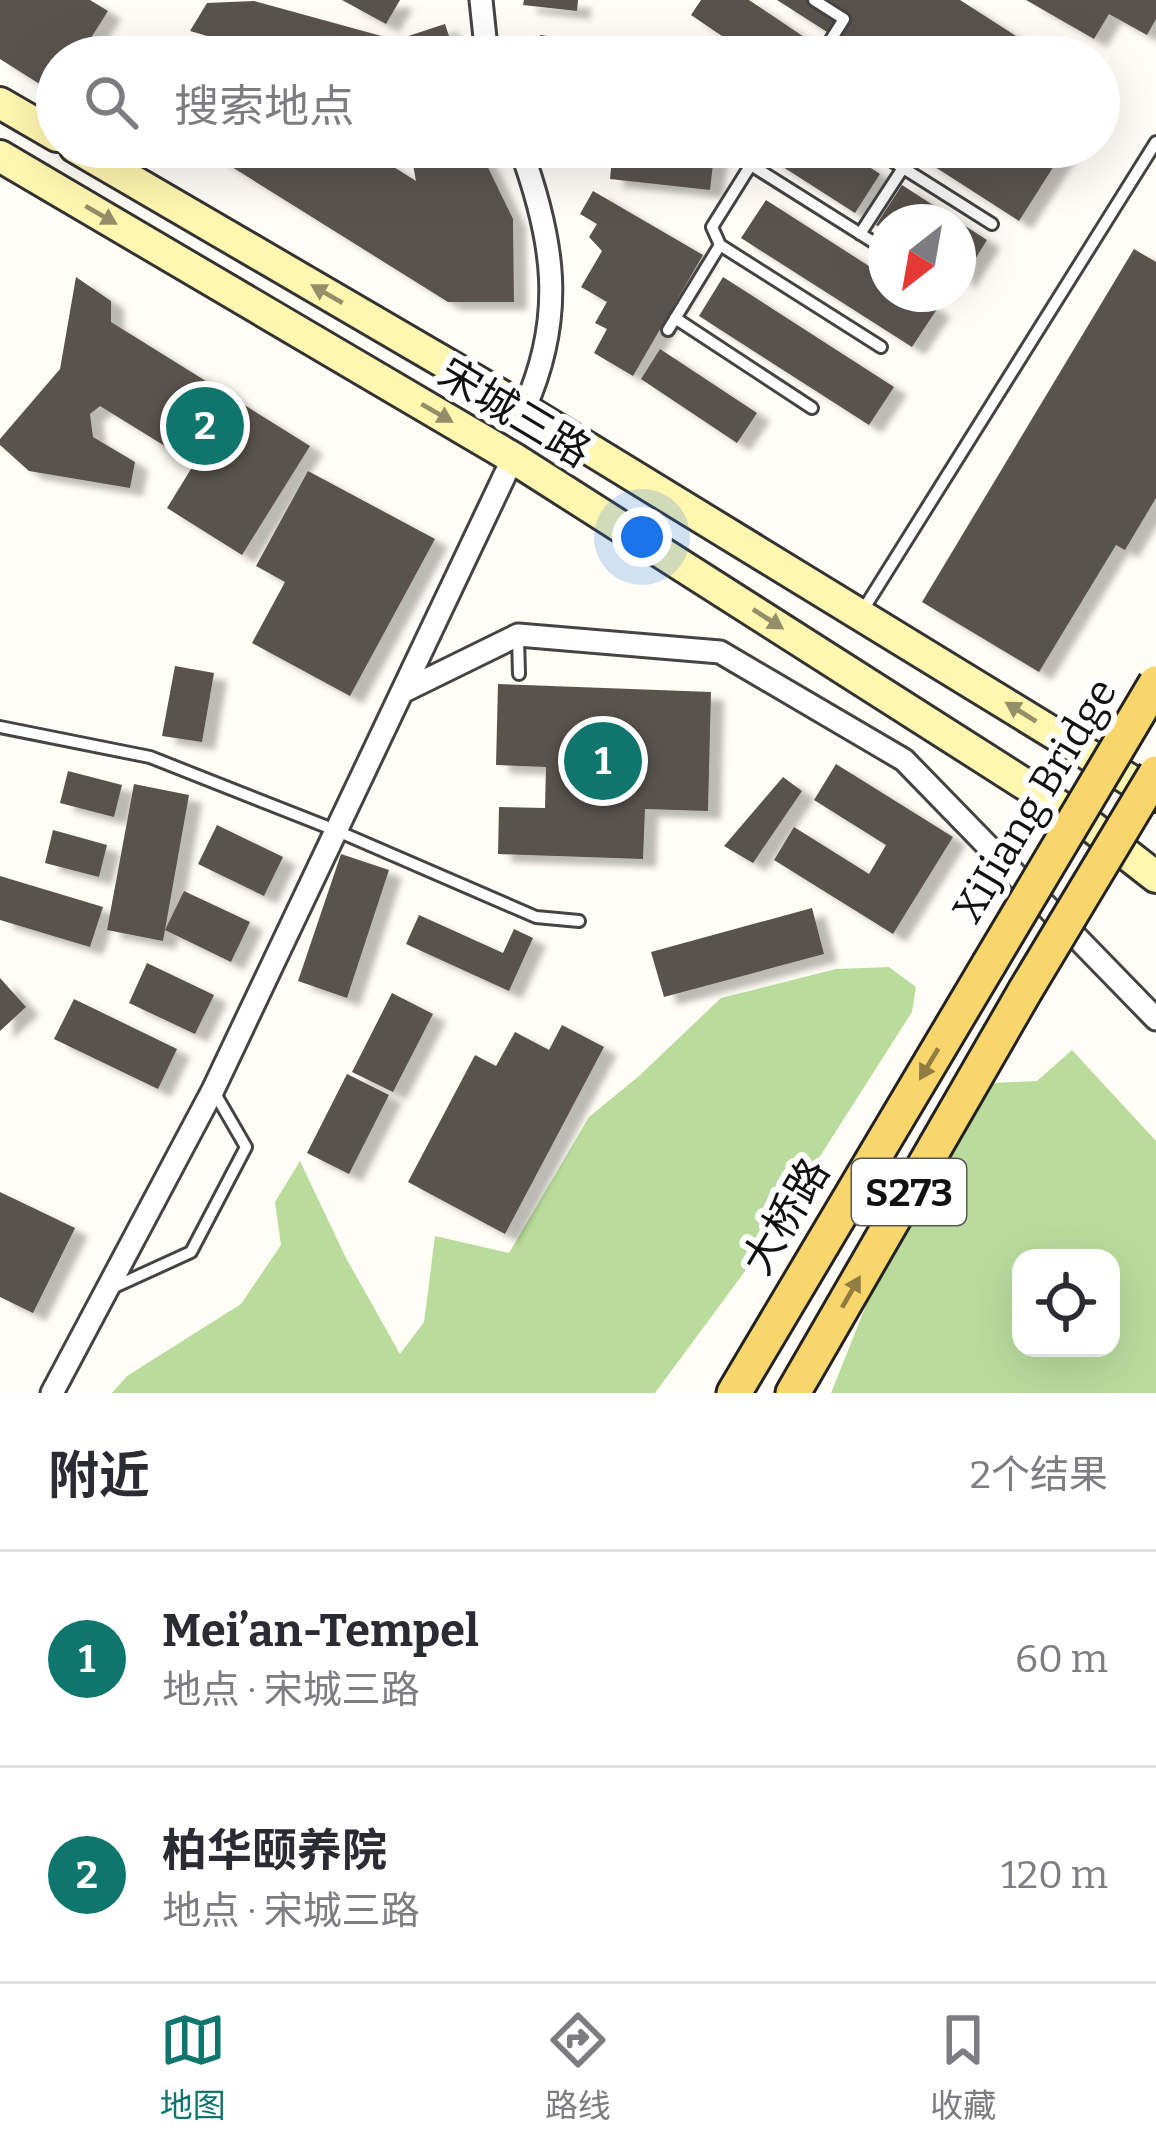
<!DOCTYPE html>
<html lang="zh">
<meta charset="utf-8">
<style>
body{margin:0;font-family:Bitter,"Noto Sans SC",serif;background:#f2f2f3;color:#2b2b33}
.controls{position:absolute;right:36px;bottom:36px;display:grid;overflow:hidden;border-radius:24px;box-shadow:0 12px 48px #0002}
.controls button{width:108px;height:108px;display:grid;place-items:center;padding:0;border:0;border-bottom:3px solid #e1e1e2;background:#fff;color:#2b2b33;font:60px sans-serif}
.compass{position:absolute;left:868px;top:204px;width:108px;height:108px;border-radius:50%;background:#fff;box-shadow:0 12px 48px #0002;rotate:211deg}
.you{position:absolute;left:642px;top:537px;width:42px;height:42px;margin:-30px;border:9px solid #fff;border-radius:50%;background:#1a73e8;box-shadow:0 0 0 18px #1a73e833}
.badge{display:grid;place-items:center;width:78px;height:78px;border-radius:50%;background:#0f766e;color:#fff;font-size:39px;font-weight:700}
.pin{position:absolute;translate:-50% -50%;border:6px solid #fff;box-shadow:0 3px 12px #0006}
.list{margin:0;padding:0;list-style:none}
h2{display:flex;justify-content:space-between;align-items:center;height:156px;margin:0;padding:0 48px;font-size:51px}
h2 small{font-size:39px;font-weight:400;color:#7c7c81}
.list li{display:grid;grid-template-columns:78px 1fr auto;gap:36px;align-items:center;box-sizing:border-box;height:216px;padding:0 48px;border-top:3px solid #e1e1e2}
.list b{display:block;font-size:45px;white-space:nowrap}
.list p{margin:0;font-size:39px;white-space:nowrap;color:#7c7c81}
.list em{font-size:39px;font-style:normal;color:#7c7c81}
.icon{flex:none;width:66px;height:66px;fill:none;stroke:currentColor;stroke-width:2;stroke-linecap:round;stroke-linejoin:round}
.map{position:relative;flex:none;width:1156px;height:1393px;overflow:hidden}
.search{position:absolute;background:#fff;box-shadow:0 12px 48px #0002;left:36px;right:36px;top:36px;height:132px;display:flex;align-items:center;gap:30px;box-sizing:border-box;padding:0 42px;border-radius:66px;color:#7c7c81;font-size:45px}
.sheet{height:588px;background:#fff}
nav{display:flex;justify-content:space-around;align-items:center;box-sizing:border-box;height:168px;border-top:3px solid #e1e1e2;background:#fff;font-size:33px;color:#7c7c81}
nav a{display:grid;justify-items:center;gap:6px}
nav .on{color:#0f766e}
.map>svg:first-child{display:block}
.forest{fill:#b9dc9c;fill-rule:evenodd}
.building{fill:#5a524d;filter:url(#shadow)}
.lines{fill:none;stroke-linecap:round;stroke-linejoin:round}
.lane-casing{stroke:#444;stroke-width:16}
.street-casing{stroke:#444;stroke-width:27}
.secondary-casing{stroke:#333;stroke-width:36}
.primary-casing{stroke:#222;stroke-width:39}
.lane{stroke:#fff;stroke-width:10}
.street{stroke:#fff;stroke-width:21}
.secondary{stroke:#fff6b0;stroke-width:30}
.primary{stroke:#f9d66b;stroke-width:33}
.primary-bridge-casing{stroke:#222;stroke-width:39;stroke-linecap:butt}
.primary-bridge{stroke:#f9d66b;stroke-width:33}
.oneway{fill:#948f68}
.oneway2{fill:#917d42}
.labels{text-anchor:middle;stroke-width:12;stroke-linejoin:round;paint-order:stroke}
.shield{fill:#fff;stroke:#585858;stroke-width:3}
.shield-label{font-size:39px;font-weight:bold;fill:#111}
.street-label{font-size:42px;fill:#111;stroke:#fff}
</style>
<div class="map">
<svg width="1156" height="1393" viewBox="0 0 1156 1393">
<defs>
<filter id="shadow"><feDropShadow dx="13" dy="8" stdDeviation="3" flood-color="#0004"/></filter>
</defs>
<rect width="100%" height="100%" fill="#fffdf5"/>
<!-- forest -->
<path class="forest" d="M 889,967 L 916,987 L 912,1012 L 757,1255 L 655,1393 L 112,1393 L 127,1376 L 241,1304 L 281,1245 L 275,1202 L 300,1161 L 346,1258 L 400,1354 L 424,1322 L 435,1236 L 509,1253 L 589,1117 L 639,1076 L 721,998 L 836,969 Z
M 1072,1050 L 1156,1141 L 1156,1393 L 831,1393 L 873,1288 L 992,1083 L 1037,1081 ZM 1021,1258 L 1111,1258 L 1111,1348 L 1021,1348 Z"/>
<!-- building -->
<path class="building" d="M 0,0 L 90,0 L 108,11 L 79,57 L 57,57 L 57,95 L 0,59 Z
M 342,0 L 400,0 L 386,24 Z
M 524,0 L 578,0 L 577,11 L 523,5 Z
M 701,0 L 749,0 L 819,47 L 812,57 L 753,57 L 691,15 Z
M 777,0 L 960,0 L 1049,57 L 822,57 L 835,37 Z
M 1026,0 L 1156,0 L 1156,19 L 1147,35 L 1109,14 L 1094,39 Z
M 254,1 L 396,40 L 445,24 L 456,57 L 252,57 L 225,41 L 190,31 L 207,3 Z
M 540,35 L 678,54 L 678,57 L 537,57 Z
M 190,40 L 218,57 L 179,57 Z
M 200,147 L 362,147 L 416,181 L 412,159 L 426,156 L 422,147 L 478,147 L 513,219 L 514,302 L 448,302 Z
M 613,147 L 715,147 L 710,190 L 610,179 Z
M 776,147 L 839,147 L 880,174 L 855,213 L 769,158 Z
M 904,147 L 1066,147 L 1019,221 Z
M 902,185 L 987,240 L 962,280 L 958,277 L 958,222 L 886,222 L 886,231 L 876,225 Z
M 593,191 L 703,255 L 633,376 L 594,353 L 607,329 L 595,323 L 607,302 L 581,287 L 602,251 L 589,237 L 597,224 L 580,214 Z
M 766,200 L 886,277 L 886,294 L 913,294 L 937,309 L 912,347 L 741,238 Z
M 1134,249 L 1156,262 L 1156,498 L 1125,550 L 1116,545 L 1039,672 L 922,602 Z
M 76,277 L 111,301 L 111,322 L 310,446 L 242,555 L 167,508 L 194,464 L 100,406 L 90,414 L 93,437 L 135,462 L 130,488 L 29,471 L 0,445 L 0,439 L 60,369 Z
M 723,277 L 894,387 L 869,425 L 699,316 Z
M 660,349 L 757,413 L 737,443 L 641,379 Z
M 308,471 L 435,539 L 350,696 L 252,643 L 285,582 L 256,566 Z
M 175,666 L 214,673 L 202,742 L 162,736 Z
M 498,684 L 711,692 L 708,811 L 645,809 L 643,859 L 498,854 L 499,807 L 545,808 L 546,767 L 496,765 Z
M 836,764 L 953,837 L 893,934 L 774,860 L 794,827 L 869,874 L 886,845 L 814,800 Z
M 68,771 L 122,785 L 114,817 L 60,803 Z
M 783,777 L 802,791 L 753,863 L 724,846 Z
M 134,784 L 189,795 L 163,941 L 107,930 Z
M 217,825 L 283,857 L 264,896 L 198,864 Z
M 53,830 L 107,845 L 99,877 L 45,863 Z
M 341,854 L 389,870 L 347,998 L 298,981 Z
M 0,876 L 103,907 L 90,947 L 0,920 Z
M 184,891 L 250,922 L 231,962 L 165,930 Z
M 812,908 L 824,954 L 664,997 L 651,952 Z
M 419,915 L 503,953 L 514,929 L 533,938 L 509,991 L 406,944 Z
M 147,963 L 214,995 L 195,1034 L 129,1003 Z
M 0,978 L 26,1007 L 0,1031 Z
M 392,993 L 433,1014 L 393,1092 L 352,1072 Z
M 74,999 L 177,1049 L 158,1089 L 54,1039 Z
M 562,1025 L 604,1047 L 505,1234 L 408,1182 L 475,1055 L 496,1066 L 515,1032 L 549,1050 Z
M 347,1074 L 389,1095 L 349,1174 L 307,1153 Z
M 0,1192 L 75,1228 L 33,1313 L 0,1297 Z"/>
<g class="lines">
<defs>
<path id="lane" d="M 814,0 L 844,19 L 820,57
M 870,147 L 992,224
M 751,165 L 886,250
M 860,234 L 903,168
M 720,245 L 881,347
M 675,318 L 812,408
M 668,330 L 720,245 L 712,227 L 762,147
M 863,610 L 1156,142
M 518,638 L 519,674
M 0,727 L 150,757 L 335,830 L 536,917 L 579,921
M 110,1289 L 191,1252 L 246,1147 L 213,1090"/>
<path id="street" d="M 481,0 L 487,57
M 520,147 C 554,240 566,316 524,409
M 404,691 L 518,635 L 720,652 L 904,760 L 1156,1019
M 52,1393 L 213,1090 L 513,458"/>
<path id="secondary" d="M 0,103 L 57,136
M 75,147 L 524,409 L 1156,796
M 0,156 L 513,458 L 1092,827 L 1156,877"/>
<path id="primary" d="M 734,1393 L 989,964
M 793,1393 L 1025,991"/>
</defs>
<!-- lane casing -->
<use href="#lane" class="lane-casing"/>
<!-- street casing -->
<use href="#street" class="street-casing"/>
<!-- secondary casing -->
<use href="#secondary" class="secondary-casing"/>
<!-- primary casing -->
<use href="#primary" class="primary-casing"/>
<!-- lane -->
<use href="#lane" class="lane"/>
<!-- street -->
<use href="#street" class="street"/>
<!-- secondary -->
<use href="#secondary" class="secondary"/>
<!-- primary -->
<use href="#primary" class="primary"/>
<defs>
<path id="primary-bridge" d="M 989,964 L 1156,683
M 1025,991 L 1156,773"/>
</defs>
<!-- primary-bridge casing -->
<use href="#primary-bridge" class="primary-bridge-casing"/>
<!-- primary-bridge -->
<use href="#primary-bridge" class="primary-bridge"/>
</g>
<!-- one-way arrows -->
<defs><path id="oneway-solid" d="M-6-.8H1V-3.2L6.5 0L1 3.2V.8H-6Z" transform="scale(3)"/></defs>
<g class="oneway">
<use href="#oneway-solid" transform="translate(101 215) rotate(30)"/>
<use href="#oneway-solid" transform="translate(327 294) rotate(-150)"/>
<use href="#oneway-solid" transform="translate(437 413) rotate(30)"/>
<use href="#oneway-solid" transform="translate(768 619) rotate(33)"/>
<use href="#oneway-solid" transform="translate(1021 712) rotate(-148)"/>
</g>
<g class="oneway2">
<use href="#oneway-solid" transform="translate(929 1064) rotate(121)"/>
<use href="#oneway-solid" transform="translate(851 1292) rotate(-60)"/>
</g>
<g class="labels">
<!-- shield labels -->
<rect class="shield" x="852" y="1159" width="114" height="66" rx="9"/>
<g class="shield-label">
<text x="909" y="1206">S273</text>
</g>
<!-- street labels -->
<g class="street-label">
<text transform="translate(515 412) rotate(31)" y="15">宋城三路</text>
<text transform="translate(1034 800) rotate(-59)" y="15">XiJiang Bridge</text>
<text transform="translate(785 1216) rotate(-59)" y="15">大桥路</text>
</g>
</g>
</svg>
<div class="controls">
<button><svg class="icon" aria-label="locate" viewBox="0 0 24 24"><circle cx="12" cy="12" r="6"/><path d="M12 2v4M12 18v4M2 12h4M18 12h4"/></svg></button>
</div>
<svg class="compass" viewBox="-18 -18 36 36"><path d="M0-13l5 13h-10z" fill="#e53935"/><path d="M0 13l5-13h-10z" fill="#7c7c81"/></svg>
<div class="you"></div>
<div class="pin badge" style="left:603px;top:761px">1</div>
<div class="pin badge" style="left:205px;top:426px">2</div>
<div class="search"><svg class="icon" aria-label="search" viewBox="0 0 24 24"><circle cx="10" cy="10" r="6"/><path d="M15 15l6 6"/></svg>搜索地点</div>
</div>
<section class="sheet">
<h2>附近<small>2个结果</small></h2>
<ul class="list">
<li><span class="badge">1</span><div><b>Mei’an-Tempel</b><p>地点 · 宋城三路</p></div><em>60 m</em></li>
<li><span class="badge">2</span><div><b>柏华颐养院</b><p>地点 · 宋城三路</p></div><em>120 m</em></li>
</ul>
</section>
<nav>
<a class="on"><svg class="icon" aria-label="map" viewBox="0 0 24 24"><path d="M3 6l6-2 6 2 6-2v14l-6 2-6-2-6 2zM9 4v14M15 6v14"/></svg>地图</a>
<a><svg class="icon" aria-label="directions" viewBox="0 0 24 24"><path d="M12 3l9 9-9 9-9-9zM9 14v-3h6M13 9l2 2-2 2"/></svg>路线</a>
<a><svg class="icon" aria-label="saved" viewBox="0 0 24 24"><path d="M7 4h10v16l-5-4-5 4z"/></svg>收藏</a>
</nav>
